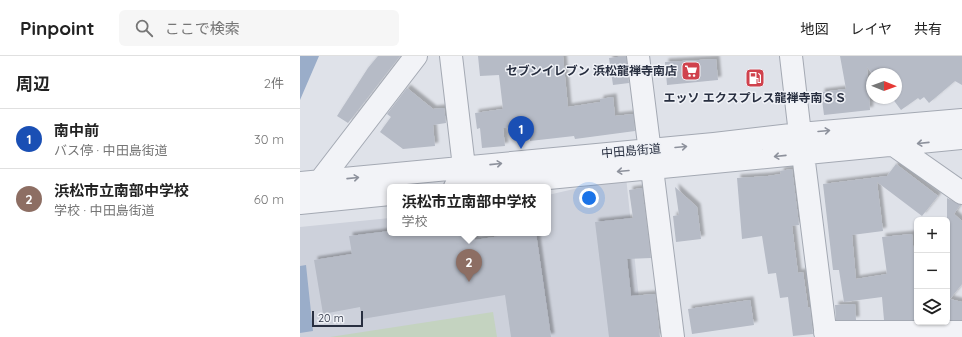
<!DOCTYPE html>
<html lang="ja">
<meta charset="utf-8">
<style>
body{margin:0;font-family:Quicksand,"Noto Sans JP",sans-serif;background:#f6f6f6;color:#222}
.controls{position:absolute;right:12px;bottom:12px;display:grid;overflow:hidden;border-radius:6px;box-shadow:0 1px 3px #0004}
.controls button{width:36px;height:36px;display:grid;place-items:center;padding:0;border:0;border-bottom:1px solid #e0e0e0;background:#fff;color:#222;font:20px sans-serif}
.compass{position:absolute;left:566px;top:12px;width:36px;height:36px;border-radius:50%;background:#fff;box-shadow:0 1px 3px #0004;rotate:91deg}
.scale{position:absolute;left:12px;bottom:10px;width:51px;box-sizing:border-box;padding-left:4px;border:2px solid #282f40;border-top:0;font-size:11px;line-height:14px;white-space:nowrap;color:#282f40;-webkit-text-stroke:3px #eff1f6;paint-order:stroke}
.you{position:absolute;left:289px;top:142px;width:14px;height:14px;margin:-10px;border:3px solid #fff;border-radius:50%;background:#1a73e8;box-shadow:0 0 0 6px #1a73e833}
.badge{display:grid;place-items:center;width:26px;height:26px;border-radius:50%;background:#d0424d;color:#fff;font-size:13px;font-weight:700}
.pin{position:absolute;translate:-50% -33px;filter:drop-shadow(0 1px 2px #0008)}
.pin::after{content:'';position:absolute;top:21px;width:14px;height:12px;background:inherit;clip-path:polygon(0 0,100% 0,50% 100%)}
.popup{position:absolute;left:87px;top:128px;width:164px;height:52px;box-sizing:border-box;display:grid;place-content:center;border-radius:6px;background:#fff;filter:drop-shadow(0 1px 3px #0005);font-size:13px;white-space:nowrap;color:#767676}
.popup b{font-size:15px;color:#222}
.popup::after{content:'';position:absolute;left:50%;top:100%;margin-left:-8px;border:8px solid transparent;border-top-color:#fff}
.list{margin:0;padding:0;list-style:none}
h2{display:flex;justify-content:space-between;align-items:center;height:52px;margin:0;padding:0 16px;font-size:17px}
h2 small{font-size:13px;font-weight:400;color:#767676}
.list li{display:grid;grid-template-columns:26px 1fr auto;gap:12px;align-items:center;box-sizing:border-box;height:60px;padding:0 16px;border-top:1px solid #e0e0e0}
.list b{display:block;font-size:15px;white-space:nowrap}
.list p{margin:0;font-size:13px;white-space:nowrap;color:#767676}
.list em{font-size:13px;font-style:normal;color:#767676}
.icon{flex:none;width:22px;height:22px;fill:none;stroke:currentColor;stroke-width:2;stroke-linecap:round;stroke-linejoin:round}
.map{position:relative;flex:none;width:662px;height:281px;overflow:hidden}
header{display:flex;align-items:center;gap:24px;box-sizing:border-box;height:56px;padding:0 20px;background:#fff;border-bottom:1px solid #e0e0e0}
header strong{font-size:19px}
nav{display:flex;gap:22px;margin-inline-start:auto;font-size:14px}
.search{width:280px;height:36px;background:#f6f6f6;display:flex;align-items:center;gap:10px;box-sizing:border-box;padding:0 14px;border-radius:6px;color:#767676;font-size:15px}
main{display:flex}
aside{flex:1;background:#fff}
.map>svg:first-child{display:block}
.built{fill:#cdd1db}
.green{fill:#c4d3c0}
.water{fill:#9aadc9}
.building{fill:#b6bbc6;filter:url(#shadow)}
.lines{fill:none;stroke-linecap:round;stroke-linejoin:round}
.minor-casing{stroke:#a4a9b3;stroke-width:24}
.minor{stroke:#f2f3f7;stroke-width:22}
.oneway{stroke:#8d919c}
.labels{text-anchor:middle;stroke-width:3;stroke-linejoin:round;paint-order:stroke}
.poi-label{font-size:12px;font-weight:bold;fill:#282f40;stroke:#eff1f6;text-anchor:end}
.street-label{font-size:12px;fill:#282f40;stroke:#eff1f6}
</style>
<header>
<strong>Pinpoint</strong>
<div class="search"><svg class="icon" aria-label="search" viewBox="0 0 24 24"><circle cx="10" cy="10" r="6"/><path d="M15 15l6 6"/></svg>ここで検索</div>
<nav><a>地図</a><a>レイヤ</a><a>共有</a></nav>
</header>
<main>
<aside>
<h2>周辺<small>2件</small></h2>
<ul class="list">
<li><span class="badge" style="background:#1a4fb4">1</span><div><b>南中前</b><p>バス停 · 中田島街道</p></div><em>30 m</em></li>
<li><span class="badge" style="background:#8d6e63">2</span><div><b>浜松市立南部中学校</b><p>学校 · 中田島街道</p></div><em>60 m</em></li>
</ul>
</aside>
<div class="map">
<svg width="662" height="281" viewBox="0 0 662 281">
<defs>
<filter id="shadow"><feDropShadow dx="3.5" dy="-3.5" stdDeviation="1" flood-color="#0004"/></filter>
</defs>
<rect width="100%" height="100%" fill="#dfe2e9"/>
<!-- built -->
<path class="built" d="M 326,121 L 343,281 L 0,281 L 0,171 L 90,162 L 90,177 L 248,177 L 248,139 Z"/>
<!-- green -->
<path class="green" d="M 193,256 L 197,281 L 30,281 Z"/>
<!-- water -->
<path class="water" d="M 0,0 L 19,0 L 0,44 Z
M 6,209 L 13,275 L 0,277 L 0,210 Z"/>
<!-- building -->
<path class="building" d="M 78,0 L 100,0 L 48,67 L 37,60 L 68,12 Z
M 178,0 L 263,0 L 268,51 L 300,46 L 300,43 L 313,41 L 315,60 L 333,58 L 335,75 L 275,83 L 274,80 L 230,85 L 229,70 L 203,72 L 205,90 L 182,92 L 180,72 L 177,73 L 175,57 L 203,53 L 199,19 L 180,20 Z
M 326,0 L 329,27 L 313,29 L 309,2 Z
M 540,0 L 662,0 L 662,29 L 655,25 L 629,47 L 624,41 L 620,44 L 618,42 L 601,54 L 592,42 L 596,42 L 596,18 L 573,18 L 567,11 L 570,54 L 524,59 L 521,36 L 546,33 Z
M 416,3 L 418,24 L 367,29 L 365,6 Z
M 107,32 L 133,53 L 144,52 L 146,67 L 133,69 L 135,90 L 103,93 L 80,76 L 91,61 L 87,58 Z
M 596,108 L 638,140 L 622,160 L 577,126 L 583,175 L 552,179 L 556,223 L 587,218 L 582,181 L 612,178 L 617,234 L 617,264 L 584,264 L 582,241 L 544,246 L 539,214 L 533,214 L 523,128 L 587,120 Z
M 492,113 L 499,169 L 492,170 L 498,217 L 503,216 L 508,251 L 510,252 L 513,278 L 493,280 L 488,241 L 480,242 L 476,217 L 468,218 L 462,180 L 442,183 L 437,122 L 468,120 L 481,118 L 480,115 Z
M 375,131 L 397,151 L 401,183 L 376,186 L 373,160 L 379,159 Z
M 342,132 L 351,202 L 327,203 L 331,240 L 355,238 L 360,281 L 309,281 L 295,166 L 333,162 L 329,134 Z
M 647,142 L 660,149 L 654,158 L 662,165 L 662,228 L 650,243 L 662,246 L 662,264 L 647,264 Z
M 90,175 L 90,177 L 174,177 L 175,184 L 218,177 L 236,177 L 251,281 L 211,281 L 205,239 L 62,263 L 60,251 L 23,258 L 14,204 L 52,198 L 49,180 Z
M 450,244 L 454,269 L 392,278 L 388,253 Z
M 555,248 L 556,264 L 536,264 L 535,249 Z"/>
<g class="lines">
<defs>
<path id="minor" d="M 151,0 L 164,111
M 338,0 L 373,281
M 491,0 L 500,78
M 595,90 L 662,137
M 503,98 L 526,281
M 20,125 L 116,0
M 0,127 L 414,88 L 500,78 L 662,64
M 155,131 L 662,82
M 0,147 L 90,138
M 525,276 L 662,276"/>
</defs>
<!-- minor casing -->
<use href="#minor" class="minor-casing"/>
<!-- minor -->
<use href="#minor" class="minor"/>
</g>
<!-- one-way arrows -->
<defs><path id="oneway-shaft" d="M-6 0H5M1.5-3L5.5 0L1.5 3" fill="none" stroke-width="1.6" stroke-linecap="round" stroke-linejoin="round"/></defs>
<g class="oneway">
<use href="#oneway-shaft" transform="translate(524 75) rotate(-5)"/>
<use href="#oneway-shaft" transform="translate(623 87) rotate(174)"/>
<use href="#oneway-shaft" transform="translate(381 91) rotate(-5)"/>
<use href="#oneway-shaft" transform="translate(480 100) rotate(174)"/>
<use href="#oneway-shaft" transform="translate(196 108) rotate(-6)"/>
<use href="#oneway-shaft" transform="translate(323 115) rotate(175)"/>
<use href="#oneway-shaft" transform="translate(53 122) rotate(-6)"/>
</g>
<!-- icons -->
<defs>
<symbol id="supermarket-square" viewBox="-11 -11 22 22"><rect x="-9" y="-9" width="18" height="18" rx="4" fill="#d0424d" stroke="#eff1f6"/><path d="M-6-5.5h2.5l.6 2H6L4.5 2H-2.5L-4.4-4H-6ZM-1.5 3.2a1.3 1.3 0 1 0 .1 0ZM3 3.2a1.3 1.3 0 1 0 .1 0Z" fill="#fff"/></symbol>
<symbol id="fuel-square" viewBox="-11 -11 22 22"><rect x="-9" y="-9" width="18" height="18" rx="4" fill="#d0424d" stroke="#eff1f6"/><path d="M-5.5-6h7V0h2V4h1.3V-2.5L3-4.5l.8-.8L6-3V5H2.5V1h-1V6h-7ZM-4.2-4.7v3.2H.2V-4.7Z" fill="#fff"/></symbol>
</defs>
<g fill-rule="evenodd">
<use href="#supermarket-square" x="380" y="4" width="22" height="22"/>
<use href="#fuel-square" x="444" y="11" width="22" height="22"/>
</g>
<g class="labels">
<!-- poi labels -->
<g class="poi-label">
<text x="377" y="19">セブンイレブン 浜松龍禅寺南店</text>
<text x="455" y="46" text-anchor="middle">エッソ エクスプレス龍禅寺南ＳＳ</text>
</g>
<!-- street labels -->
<g class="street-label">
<text transform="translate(331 95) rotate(-5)" y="4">中田島街道</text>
</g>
</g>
</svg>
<div class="controls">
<button>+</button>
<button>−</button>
<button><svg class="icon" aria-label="layers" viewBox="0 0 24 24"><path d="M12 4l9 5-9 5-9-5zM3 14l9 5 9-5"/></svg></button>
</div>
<svg class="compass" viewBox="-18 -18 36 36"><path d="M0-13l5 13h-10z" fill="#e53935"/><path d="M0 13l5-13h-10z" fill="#767676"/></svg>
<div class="scale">20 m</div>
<div class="you"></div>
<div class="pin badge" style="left:221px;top:93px;background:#1a4fb4">1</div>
<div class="pin badge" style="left:169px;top:226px;background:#8d6e63">2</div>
<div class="popup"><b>浜松市立南部中学校</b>学校</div>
</div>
</main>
